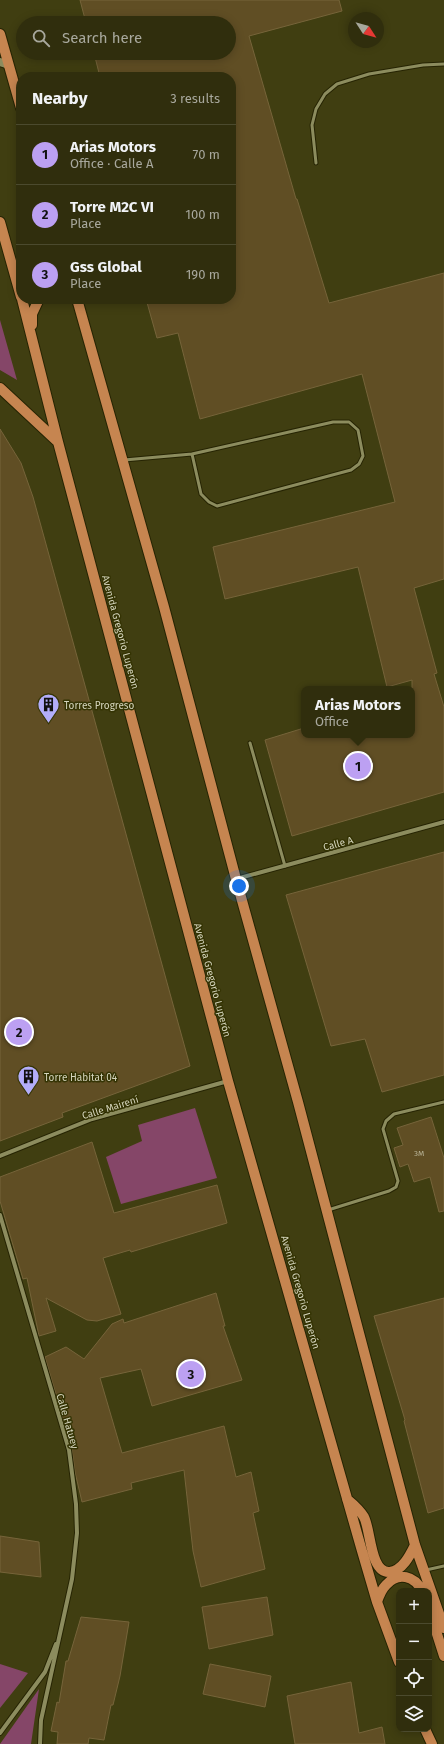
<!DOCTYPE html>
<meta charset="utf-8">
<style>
body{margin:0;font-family:"Fira Sans",sans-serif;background:#3c3a1b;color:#f1f3f6}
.controls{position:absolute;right:12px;bottom:12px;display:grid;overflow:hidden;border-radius:8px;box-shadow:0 2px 10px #0003}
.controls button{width:36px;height:36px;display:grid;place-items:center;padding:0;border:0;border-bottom:1px solid #4b4a2e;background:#302e0d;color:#f1f3f6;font:20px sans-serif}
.compass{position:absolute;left:348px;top:12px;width:36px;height:36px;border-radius:50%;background:#302e0d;box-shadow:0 2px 10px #0003;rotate:126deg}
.you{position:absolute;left:239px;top:886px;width:14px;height:14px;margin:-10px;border:3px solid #fff;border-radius:50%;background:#1a73e8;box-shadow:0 0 0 6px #1a73e833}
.badge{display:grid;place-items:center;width:26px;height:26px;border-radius:50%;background:#bca0f2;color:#111;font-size:13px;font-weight:700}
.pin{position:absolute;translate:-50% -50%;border:2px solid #fff;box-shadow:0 1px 4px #0006}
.popup{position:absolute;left:301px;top:686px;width:114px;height:52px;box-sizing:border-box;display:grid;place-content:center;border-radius:8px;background:#302e0d;filter:drop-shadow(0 1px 3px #0005);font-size:13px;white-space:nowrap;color:#a8a89d}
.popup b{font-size:15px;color:#f1f3f6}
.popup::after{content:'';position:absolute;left:50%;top:100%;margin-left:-8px;border:8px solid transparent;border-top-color:#302e0d}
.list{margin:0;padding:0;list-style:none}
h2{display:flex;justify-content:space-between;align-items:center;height:52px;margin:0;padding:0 16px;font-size:17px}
h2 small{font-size:13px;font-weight:400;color:#a8a89d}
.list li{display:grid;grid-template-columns:26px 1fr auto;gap:12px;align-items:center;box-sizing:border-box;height:60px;padding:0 16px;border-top:1px solid #4b4a2e}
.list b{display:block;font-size:15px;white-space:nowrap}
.list p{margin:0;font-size:13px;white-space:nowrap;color:#a8a89d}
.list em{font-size:13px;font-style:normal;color:#a8a89d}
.icon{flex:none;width:22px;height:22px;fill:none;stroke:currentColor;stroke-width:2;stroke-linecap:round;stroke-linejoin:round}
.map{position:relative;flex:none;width:444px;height:1744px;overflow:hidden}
.search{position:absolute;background:#302e0d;box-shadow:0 2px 10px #0003;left:16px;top:16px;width:220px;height:44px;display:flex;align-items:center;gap:10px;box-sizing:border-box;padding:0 14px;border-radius:22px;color:#a8a89d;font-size:15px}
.panel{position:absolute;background:#302e0d;box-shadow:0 2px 10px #0003;left:16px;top:72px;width:220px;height:232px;border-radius:16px}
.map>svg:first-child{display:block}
.green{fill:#854668}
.building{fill:#604e24;stroke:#76643a}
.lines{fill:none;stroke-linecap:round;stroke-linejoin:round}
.lane-casing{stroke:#262403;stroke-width:5}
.street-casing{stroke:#262403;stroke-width:6}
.secondary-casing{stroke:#262403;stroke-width:10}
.primary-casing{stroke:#262403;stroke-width:12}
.lane{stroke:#8c8c5e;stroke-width:3}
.street{stroke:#8c8c5e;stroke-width:4}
.secondary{stroke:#8c8c5e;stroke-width:8}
.primary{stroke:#c68550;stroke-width:10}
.labels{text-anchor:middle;stroke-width:3;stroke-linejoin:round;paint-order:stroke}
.number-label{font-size:8px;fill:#b8b397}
.street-label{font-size:10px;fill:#d5d5bd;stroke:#353404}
.poi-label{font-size:10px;fill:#d5d5bd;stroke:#353404;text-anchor:start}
</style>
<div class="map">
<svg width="444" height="1744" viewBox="0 0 444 1744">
<rect width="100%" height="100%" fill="#403e11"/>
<!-- green -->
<path class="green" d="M 0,320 L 17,380 L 0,370 Z
M 195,1108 L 217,1178 L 121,1204 L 106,1157 L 142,1141 L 138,1125 Z
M 0,1664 L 28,1673 L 0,1708 Z
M 39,1689 L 31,1744 L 0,1744 Z"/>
<!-- building -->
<path class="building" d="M 80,0 L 339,0 L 342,11 L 249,36 L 296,199 L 297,199 L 329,303 L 444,273 L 444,579 L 414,588 L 437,673 L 434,674 L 444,707 L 444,792 L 292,836 L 265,740 L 304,728 L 304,735 L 412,735 L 412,680 L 387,687 L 358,567 L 225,599 L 213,547 L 395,502 L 362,374 L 200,419 L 178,333 L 157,338 L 146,299 L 231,299 L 231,77 L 100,77 L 94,53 L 229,53 L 229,23 L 86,23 Z
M 0,429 L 21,463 L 33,497 L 190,1066 L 62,1113 L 63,1117 L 0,1141 Z
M 444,852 L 444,1075 L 382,1092 L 365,1039 L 331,1046 L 286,895 Z
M 431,1117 L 444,1158 L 444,1211 L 439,1212 L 430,1177 L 414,1182 L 408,1164 L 400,1167 L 394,1148 L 403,1145 L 397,1128 Z
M 92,1142 L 114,1213 L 217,1185 L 227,1223 L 131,1252 L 130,1250 L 103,1258 L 121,1314 L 97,1321 L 87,1320 L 46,1298 L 56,1331 L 39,1336 L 27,1278 L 23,1279 L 0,1201 L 0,1177 Z
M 216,1293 L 225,1326 L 223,1326 L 242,1380 L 152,1406 L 141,1369 L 100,1378 L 122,1453 L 224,1426 L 236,1477 L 251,1472 L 259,1511 L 253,1513 L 265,1569 L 201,1587 L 193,1551 L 184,1470 L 131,1483 L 132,1489 L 82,1502 L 75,1472 L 72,1449 L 45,1357 L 66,1347 L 84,1359 L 112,1324 L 123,1319 L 124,1323 Z
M 444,1298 L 444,1508 L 428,1513 L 404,1421 L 405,1420 L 374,1316 Z
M 0,1536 L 39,1542 L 41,1577 L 0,1572 Z
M 267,1597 L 273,1635 L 209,1649 L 202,1607 Z
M 81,1617 L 129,1622 L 120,1676 L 113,1705 L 111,1705 L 104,1740 L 89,1738 L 88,1744 L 57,1744 L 58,1732 L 51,1731 L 57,1702 L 59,1703 L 66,1661 L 68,1661 Z
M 210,1664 L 271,1676 L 265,1707 L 203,1694 Z
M 351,1682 L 359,1733 L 382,1727 L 385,1744 L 295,1744 L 287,1696 Z"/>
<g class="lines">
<defs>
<path id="lane" d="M 316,163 L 312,125 L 316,109 L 325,94 L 337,84 L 369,74 L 423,65 L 444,64
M 124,460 L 192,454 L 333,422 L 349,422 L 358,430 L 363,456 L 359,464 L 351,470 L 217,506 L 209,502 L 201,494 L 192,454
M 250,743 L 285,866
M 328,1210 L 389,1191 L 396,1187 L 398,1181 L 383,1129 L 386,1121 L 394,1114 L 444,1102
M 426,1570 L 444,1566"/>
<path id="street" d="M 236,879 L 444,822
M 0,1156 L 92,1119 L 228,1081
M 0,1215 L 69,1450 L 76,1504 L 77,1533 L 72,1579 L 41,1720 L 40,1744
M 0,1733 L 45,1672 L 56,1644"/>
<path id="secondary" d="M 0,62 L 9,65"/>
<path id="primary" d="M 0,34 L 21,108
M 0,222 L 21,297
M 22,299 L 58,442 L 228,1081 L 362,1551 L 377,1602 L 399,1662
M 77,299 L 164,607 L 236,879 L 298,1102 L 415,1545 L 444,1628
M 32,325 L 32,314 L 39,299
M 0,388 L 58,442
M 347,1499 C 353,1504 360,1510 364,1517 C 371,1530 370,1574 390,1572 C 403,1570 410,1555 415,1545
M 377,1602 C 379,1596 381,1590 386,1585 C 398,1571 415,1576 422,1591
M 429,1609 L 444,1656
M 425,1729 L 432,1744"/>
</defs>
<!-- lane casing -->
<use href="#lane" class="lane-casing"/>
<!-- street casing -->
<use href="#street" class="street-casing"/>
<!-- secondary casing -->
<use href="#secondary" class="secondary-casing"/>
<!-- primary casing -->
<use href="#primary" class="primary-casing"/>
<!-- lane -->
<use href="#lane" class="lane"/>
<!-- street -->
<use href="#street" class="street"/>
<!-- secondary -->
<use href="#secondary" class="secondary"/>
<!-- primary -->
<use href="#primary" class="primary"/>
</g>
<!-- icons -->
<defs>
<symbol id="building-pin" viewBox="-11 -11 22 30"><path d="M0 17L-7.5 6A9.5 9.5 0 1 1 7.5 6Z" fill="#b3adf9" stroke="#353404"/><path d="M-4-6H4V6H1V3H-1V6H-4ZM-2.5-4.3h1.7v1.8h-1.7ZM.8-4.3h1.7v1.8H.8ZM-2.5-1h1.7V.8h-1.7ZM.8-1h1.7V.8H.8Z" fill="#111"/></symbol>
</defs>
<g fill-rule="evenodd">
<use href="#building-pin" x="36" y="692" width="25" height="34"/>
<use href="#building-pin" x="16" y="1064" width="25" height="34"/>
</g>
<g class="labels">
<!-- number labels -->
<g class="number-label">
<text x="419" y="1156">3M</text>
</g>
<!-- street labels -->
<g class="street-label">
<text transform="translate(121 632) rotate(75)" y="4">Avenida Gregorio Luperón</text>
<text transform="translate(338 843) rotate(-15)" y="4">Calle A</text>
<text transform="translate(213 980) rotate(75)" y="4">Avenida Gregorio Luperón</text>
<text transform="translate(110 1107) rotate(-17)" y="4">Calle Mairení</text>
<text transform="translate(301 1292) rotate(74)" y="4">Avenida Gregorio Luperón</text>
<text transform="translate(68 1421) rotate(74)" y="4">Calle Hatuey</text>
</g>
<!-- poi labels -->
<g class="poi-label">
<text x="64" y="709">Torres Progreso</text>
<text x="44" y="1081">Torre Habitat 04</text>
</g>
</g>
</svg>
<div class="controls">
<button>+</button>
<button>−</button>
<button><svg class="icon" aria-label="locate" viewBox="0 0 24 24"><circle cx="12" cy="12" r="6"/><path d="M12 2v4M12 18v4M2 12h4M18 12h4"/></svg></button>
<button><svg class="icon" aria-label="layers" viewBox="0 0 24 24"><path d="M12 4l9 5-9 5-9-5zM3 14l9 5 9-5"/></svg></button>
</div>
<svg class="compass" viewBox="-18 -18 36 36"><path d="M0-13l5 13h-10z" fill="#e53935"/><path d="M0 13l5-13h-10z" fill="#a8a89d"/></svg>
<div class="you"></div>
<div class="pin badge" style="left:358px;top:766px">1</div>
<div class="popup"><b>Arias Motors</b>Office</div>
<div class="pin badge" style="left:19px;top:1032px">2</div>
<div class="pin badge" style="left:191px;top:1374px">3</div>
<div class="search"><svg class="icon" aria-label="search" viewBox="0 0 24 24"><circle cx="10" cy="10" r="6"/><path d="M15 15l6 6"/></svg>Search here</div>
<section class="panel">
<h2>Nearby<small>3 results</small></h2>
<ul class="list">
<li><span class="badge">1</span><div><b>Arias Motors</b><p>Office · Calle A</p></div><em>70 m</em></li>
<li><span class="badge">2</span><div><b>Torre M2C VI</b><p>Place</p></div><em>100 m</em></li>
<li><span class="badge">3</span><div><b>Gss Global</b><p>Place</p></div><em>190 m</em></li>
</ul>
</section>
</div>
